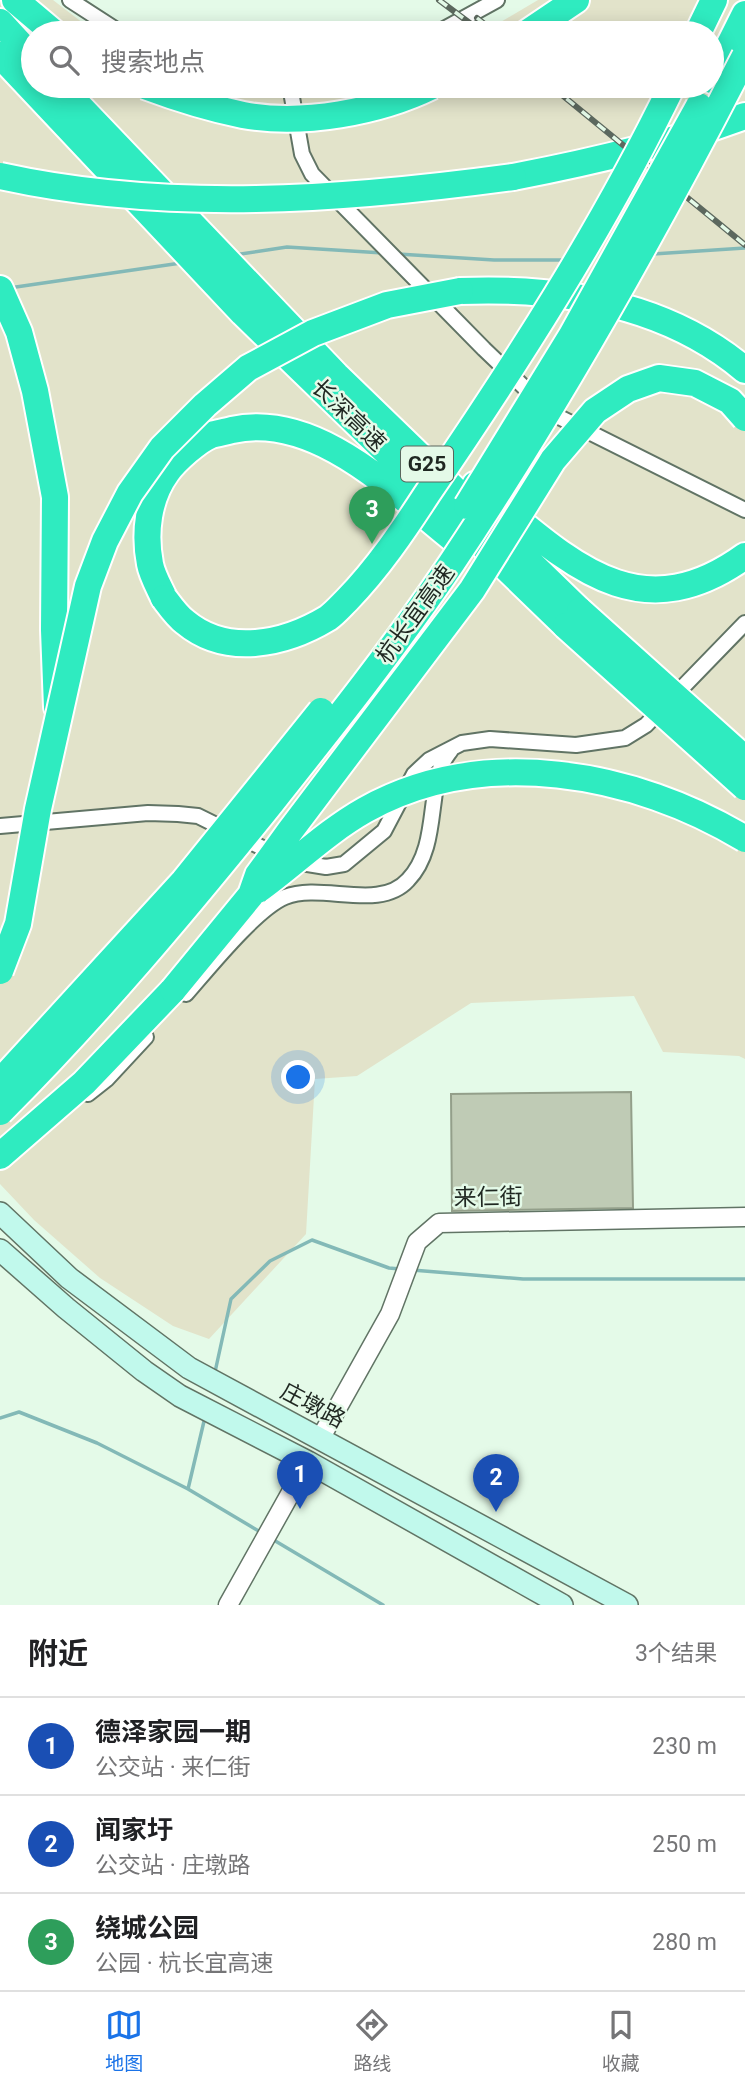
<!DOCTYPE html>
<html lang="zh">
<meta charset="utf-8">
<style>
body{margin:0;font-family:Roboto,"Noto Sans SC",sans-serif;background:#f6f6f6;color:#202124}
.you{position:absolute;left:299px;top:1078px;width:24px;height:24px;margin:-18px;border:5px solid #fff;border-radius:50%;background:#1a73e8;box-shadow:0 0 0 10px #1a73e833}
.badge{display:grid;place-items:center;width:46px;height:46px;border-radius:50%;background:#1a73e8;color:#fff;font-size:23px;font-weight:700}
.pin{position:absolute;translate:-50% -58px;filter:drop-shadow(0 2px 4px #0008)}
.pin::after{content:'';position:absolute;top:37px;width:24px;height:21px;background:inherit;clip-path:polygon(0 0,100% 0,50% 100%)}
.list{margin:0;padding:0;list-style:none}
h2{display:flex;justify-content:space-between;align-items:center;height:91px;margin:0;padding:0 28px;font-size:30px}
h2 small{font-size:23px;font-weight:400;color:#757577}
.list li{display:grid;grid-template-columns:46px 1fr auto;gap:21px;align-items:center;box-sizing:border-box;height:98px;padding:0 28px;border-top:2px solid #e0e0e0}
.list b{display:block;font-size:26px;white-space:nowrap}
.list p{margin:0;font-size:23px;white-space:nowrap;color:#757577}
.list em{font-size:23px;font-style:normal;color:#757577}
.icon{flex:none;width:38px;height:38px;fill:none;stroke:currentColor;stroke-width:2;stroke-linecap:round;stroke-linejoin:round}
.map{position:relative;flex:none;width:745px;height:1605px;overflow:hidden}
.search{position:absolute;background:#fff;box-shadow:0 4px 18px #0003;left:21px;right:21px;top:21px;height:77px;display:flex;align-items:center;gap:18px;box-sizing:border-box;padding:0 24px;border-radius:38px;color:#757577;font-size:26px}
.sheet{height:385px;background:#fff}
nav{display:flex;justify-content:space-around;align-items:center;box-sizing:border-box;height:98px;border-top:2px solid #e0e0e0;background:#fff;font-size:19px;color:#757577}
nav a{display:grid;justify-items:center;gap:4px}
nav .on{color:#1a73e8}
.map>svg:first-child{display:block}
.green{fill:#e2e3ca}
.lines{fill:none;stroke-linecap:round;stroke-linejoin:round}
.stream{stroke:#83b9b7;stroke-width:3.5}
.building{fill:#bfcbb5;stroke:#939f8a;stroke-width:2}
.minor-casing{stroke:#617465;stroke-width:18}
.tertiary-casing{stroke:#617465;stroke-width:21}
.secondary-casing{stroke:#617465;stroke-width:24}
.motorway-casing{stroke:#fff;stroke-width:30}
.minor{stroke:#fff;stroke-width:14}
.tertiary{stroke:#fff;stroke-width:18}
.secondary{stroke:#c1f9ec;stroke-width:21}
.motorway{stroke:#2febc0;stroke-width:26}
.rail-casing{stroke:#5c685e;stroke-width:6}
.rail{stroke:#e4fae8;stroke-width:3.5;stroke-dasharray:10;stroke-linecap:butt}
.motorway-bridge-casing{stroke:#fff;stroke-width:30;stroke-linecap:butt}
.motorway-bridge{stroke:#2febc0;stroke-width:26}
.labels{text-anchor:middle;stroke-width:5;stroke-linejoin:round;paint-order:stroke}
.shield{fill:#e4fae8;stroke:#5a665d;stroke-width:2}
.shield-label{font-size:21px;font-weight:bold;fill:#1f2721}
.street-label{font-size:23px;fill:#1f2721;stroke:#e4fae8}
</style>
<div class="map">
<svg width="745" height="1605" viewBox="0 0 745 1605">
<rect width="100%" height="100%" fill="#e4fae8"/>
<!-- green -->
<path class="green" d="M 0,0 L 53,0 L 96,33 L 33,33 L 33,86 L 261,86 L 325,91 L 343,86 L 712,86 L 712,33 L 482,33 L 538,0 L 745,0 L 745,1059 L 739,1056 L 663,1052 L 634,996 L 471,1003 L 357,1076 L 315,1079 L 306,1234 L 209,1339 L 173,1326 L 100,1278 L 34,1220 L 0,1184 Z"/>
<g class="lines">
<!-- stream -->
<path class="stream" d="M 398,254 L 494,260 L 565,260
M 653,254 L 745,248
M 234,255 L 287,247 L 383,253
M 9,288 L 181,263
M 412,1270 L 523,1279 L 745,1279
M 215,1372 L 231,1299 L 270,1261 L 312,1240 L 389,1268 L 400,1269
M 0,1418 L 19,1412 L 97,1443 L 188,1489 L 262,1533
M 188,1489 L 205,1417
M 272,1539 L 383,1605"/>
</g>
<!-- building -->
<path class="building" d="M 631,1092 L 633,1208 L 452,1211 L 451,1094 Z"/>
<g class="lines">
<defs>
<path id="minor" d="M 70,0 L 121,33
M 437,33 L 497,0
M 290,86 L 302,154 L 312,174 L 484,349 L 551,413 L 745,510
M 0,826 L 148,813 L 178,814 L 198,816 L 289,861 L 326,867 L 344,864 L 384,831 L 414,774 L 429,760 L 462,743 L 490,739 L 576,745 L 625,738 L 646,725 L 745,623
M 186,994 C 208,969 256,909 285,897 C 322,882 379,912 408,880 C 436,851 429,804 440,769 C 442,762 447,756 451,750
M 88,1094 L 107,1079 L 146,1037"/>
<path id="tertiary" d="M 320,1439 L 390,1314 L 417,1242 L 439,1223 L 745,1217
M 228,1605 L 308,1462"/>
<path id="secondary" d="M 0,1213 L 69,1278 L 189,1368 L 627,1605
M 0,1250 L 66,1308 L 144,1371 L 180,1396 L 308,1462 L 562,1605"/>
<path id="motorway" d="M 15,0 L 54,33
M 0,22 L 33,58
M 527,33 L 576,0
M 698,33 L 714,0
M 0,55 L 243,313 L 566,626
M 712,80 L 745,14
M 60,86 L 336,375 L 580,611
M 513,177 C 592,162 670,144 745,116
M 0,289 L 19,332 L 35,391 L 55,497 L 54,630 L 57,707
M 460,291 C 560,287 666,303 745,370
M 475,485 C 562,554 633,637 745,556
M 164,598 C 159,587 152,575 150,564 C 144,533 148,498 167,472 C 175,461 198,440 211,435 C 218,433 225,432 232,430 C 317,411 396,494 457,542
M 0,1156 L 84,1083 L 173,990"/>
</defs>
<!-- minor casing -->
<use href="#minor" class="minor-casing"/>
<!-- tertiary casing -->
<use href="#tertiary" class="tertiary-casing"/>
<!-- secondary casing -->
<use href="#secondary" class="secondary-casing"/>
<!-- motorway casing -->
<use href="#motorway" class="motorway-casing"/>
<!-- minor -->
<use href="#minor" class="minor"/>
<!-- tertiary -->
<use href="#tertiary" class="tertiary"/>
<!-- secondary -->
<use href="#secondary" class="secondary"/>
<!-- motorway -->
<use href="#motorway" class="motorway"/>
<defs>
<path id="rail" d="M 439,0 L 483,33
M 477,18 L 496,33
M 551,86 L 745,245"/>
</defs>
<!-- rail casing -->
<use href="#rail" class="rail-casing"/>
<!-- rail -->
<use href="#rail" class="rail"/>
<defs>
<path id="motorway-bridge" d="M 145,86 C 177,98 209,108 243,115 C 302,126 379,112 432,86
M 0,176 C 167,213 344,200 513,177
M 467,506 L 572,335 L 699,106
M 164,598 C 170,606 177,616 185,622 C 227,657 285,644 328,618 C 335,613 341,606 347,600 C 378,568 403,531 427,494 C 516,364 603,228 672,86
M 580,611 L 745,759
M 566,626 L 745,787
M 258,890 C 294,864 326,832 365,810 C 483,744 635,772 745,839
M 0,971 L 18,924 L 38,809 L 88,586 L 105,541 L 130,493 L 162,448 L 205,405 L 248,368 L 313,333 L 387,305 L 460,291
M 173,990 L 251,895 L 258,875 L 290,831 L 472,590 L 553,460 L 595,411 L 628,389 L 659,378 L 695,383 L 730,401 L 745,418
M 0,1082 L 184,881 L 321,711
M 0,1112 C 97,1015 185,910 271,803 C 333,725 395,647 451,564 C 560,401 656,230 745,56"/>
</defs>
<!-- motorway-bridge casing -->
<use href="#motorway-bridge" class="motorway-bridge-casing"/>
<!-- motorway-bridge -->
<use href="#motorway-bridge" class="motorway-bridge"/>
</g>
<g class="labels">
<!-- shield labels -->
<rect class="shield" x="401" y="446.5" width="52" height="35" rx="5"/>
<g class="shield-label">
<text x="427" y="471">G25</text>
</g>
<!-- street labels -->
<g class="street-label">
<text transform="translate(349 415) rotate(44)" y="8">长深高速</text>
<text transform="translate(415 614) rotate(-54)" y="8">杭长宜高速</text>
<text transform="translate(488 1197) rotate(-1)" y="8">来仁街</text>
<text transform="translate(313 1405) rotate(28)" y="8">庄墩路</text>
</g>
</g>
</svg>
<div class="you"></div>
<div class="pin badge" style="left:300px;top:1509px;background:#1a4fb4">1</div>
<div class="pin badge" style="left:496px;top:1512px;background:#1a4fb4">2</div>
<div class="pin badge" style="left:372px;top:544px;background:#2e9e5b">3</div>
<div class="search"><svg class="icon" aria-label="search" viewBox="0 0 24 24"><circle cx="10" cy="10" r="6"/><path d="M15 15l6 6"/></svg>搜索地点</div>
</div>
<section class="sheet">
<h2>附近<small>3个结果</small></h2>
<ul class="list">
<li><span class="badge" style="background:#1a4fb4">1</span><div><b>德泽家园一期</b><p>公交站 · 来仁街</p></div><em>230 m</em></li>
<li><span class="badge" style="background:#1a4fb4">2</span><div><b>闻家圩</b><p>公交站 · 庄墩路</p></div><em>250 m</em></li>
<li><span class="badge" style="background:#2e9e5b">3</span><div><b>绕城公园</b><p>公园 · 杭长宜高速</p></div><em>280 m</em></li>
</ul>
</section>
<nav>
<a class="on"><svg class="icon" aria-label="map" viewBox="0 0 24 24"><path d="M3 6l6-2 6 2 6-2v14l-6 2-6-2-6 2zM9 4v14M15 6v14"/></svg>地图</a>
<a><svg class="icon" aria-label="directions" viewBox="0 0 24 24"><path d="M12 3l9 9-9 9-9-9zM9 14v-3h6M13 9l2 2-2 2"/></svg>路线</a>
<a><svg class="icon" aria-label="saved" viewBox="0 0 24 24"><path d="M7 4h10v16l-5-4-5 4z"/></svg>收藏</a>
</nav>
